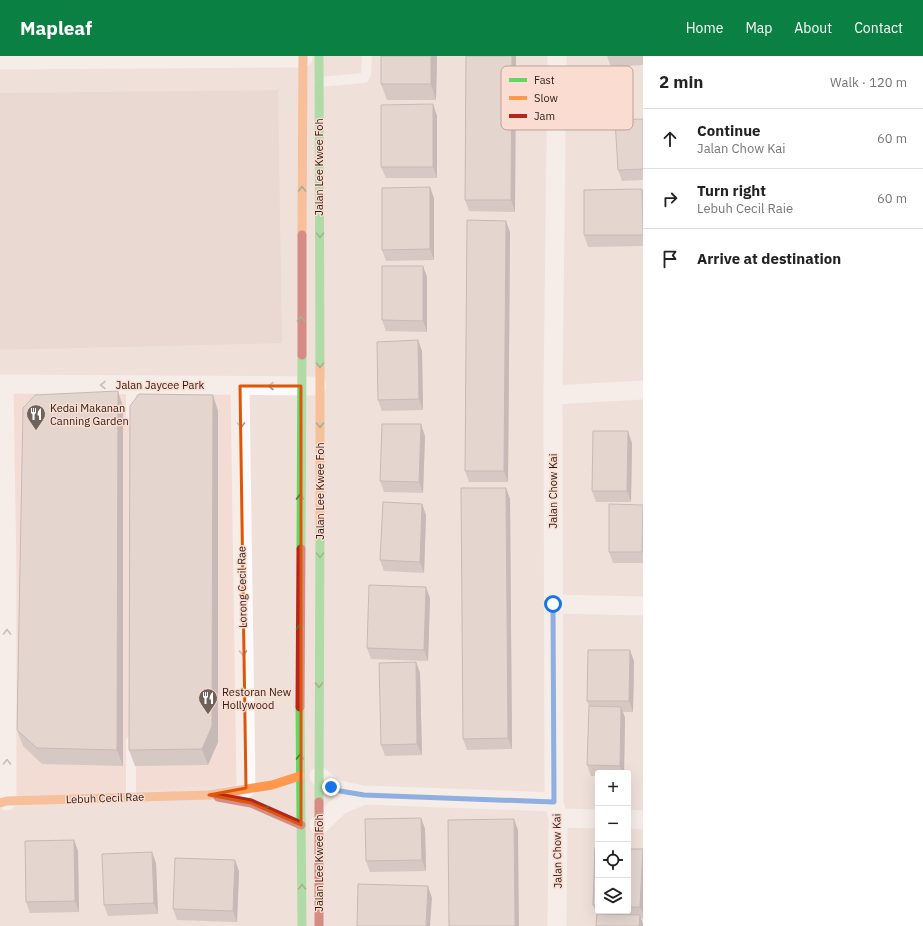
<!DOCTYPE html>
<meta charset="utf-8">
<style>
body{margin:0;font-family:"IBM Plex Sans",sans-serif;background:#f2f2f2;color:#222}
.controls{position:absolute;right:12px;bottom:12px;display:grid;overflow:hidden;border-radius:4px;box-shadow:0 4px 16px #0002}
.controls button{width:36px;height:36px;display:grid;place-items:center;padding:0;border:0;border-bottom:1px solid #e0e0e0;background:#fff;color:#222;font:20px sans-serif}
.stop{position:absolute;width:12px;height:12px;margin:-9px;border:3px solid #1a73e8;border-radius:50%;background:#fff}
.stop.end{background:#1a73e8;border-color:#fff;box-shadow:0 1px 4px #0008}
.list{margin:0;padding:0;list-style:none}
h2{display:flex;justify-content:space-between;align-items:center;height:52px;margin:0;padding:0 16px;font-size:17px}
h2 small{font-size:13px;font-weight:400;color:#767676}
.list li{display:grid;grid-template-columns:26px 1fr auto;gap:12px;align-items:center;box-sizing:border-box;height:60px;padding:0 16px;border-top:1px solid #e0e0e0}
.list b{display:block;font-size:15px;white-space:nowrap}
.list p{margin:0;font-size:13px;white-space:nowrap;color:#767676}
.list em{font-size:13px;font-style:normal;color:#767676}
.icon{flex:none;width:22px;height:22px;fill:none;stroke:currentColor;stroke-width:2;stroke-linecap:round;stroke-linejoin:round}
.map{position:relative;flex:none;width:643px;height:870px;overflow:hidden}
header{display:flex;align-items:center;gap:24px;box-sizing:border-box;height:56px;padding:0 20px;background:#0b8043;color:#fff}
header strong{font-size:19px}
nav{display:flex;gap:22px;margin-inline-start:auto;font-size:14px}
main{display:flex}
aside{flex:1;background:#fff}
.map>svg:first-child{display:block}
.built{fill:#f7d7ca}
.green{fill:#e3d0c7}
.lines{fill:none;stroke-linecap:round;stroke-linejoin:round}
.lane{stroke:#fdfaf9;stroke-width:10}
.street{stroke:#fdfaf9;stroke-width:19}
.fast{stroke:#63d668;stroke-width:9}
.slow{stroke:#ff974d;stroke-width:9}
.jam{stroke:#b3261e;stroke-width:9}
.wall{fill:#b7aba7}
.shaded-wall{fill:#958b88}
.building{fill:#d5c7c2;stroke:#958b88}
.oneway{stroke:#46793f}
.oneway2{stroke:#9e9693}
.route{stroke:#1a73e8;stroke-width:5}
.marked{fill:none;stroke:#de560c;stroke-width:3;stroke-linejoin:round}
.labels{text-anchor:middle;stroke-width:3;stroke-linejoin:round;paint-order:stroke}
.street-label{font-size:11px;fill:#291c16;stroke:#fadcd0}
.poi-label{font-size:11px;fill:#291c16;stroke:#fadcd0;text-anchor:start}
.key{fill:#fadcd0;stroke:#bba298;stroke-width:1}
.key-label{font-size:11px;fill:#291c16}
</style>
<header>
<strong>Mapleaf</strong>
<nav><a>Home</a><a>Map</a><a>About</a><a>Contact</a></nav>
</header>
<main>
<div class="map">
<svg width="643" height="870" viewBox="0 0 643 870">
<rect width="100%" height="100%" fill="#f0e0da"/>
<!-- built -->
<path class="built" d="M 7,330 L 239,332 L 241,728 L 11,742 Z"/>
<!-- green -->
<path class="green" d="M 278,34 L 282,287 L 0,294 L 0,37 Z"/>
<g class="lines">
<!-- lane -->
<path class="lane" d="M 319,26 L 364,22 L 366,18 L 367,0
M 131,361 L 131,329
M 131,741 L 131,685"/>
<!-- street -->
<path class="street" d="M 557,0 L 553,339 L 554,746 L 558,762 L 557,870
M 0,4 L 303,2
M 0,328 L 317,330
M 4,328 L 7,516 L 7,745
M 240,330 L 246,732
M 553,339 L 643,334
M 553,548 L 643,550
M 319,720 C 335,735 342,735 364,739 L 554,746
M 558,762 L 598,763
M 628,763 L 643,764
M 319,769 L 340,749 L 364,739"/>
<!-- fast -->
<path class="fast" d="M 319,0 L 320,313
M 301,493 L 302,299
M 300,651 L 302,870
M 319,746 L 320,471"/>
<!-- slow -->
<path class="slow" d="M 302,179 L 303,0
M 320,471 L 320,313
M 0,747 L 7,745 L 209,739 L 272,729 L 300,720"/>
<!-- jam -->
<path class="jam" d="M 302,299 L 302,179
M 300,651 L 301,493
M 218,741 L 251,747 L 301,769
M 319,870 L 319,746"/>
</g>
<!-- wall -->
<path class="wall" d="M 381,0 L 437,0 L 436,44 L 387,44 L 381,28 Z
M 466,0 L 516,0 L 515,156 L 469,155 L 465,144 Z
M 607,0 L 643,0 L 643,9 L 611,11 Z
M 433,48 L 437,60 L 437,122 L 386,122 L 381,111 Z
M 643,63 L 643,124 L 622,125 L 618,114 Z
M 643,135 L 643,190 L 588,191 L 584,179 Z
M 434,142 L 434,204 L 386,205 L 382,194 Z
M 510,176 L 508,426 L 469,426 L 465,415 Z
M 423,210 L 427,221 L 427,276 L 386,275 L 382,264 Z
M 418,284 L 422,295 L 423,354 L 382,355 L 378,344 Z
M 123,351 L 123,710 L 42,708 L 23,690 L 17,674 Z
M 218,355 L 218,686 L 208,709 L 135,710 L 129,694 Z
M 425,380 L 423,437 L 384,436 L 380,425 Z
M 632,387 L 631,446 L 596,446 L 592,435 Z
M 506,432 L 510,443 L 512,693 L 467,694 L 463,683 Z
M 422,448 L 426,459 L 424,517 L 384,515 L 380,504 Z
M 643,449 L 643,507 L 613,507 L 609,496 Z
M 430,542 L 428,605 L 371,603 L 367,592 Z
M 634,605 L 633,656 L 623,656 L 625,662 L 624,717 L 598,717 L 598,720 L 591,720 L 587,709 L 589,650 L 587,645 Z
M 416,606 L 420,617 L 422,699 L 385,700 L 381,689 Z
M 421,762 L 425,773 L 426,815 L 370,816 L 366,805 Z
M 74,784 L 78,795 L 79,856 L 30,857 L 26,846 Z
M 598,792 L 598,855 L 628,855 L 628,793 L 643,793 L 643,862 L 641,862 L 643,868 L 597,860 L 593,849 Z
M 156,807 L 158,858 L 108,860 L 104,849 Z
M 239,815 L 237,866 L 177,864 L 173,853 Z"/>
<!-- shaded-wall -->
<path class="shaded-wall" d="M 431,0 L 437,0 L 436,44 L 431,28 Z
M 512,0 L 516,0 L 515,156 L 511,144 Z
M 433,48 L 437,60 L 437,122 L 433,111 Z
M 430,131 L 434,142 L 434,204 L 430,193 Z
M 642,133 L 643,135 L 643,180 L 643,179 Z
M 506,165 L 510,176 L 508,426 L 504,415 Z
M 423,210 L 427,221 L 427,276 L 423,265 Z
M 418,284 L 422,295 L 423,354 L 419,343 Z
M 118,335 L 123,351 L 123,710 L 117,694 Z
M 213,339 L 218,355 L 218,686 L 208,709 L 202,693 Z
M 421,368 L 425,380 L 423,437 L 419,426 Z
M 628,375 L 632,387 L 631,446 L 627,435 Z
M 506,432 L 510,443 L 512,693 L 508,682 Z
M 422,448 L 426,459 L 424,517 L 420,506 Z
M 426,531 L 430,542 L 428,605 L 424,594 Z
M 630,594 L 634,605 L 633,656 L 629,645 Z
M 416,606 L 420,617 L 422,699 L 417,688 Z
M 621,651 L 625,662 L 624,717 L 622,717 L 620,710 Z
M 421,762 L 425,773 L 426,815 L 422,804 Z
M 514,763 L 518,774 L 519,870 L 515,870 Z
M 74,784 L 78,795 L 79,856 L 75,845 Z
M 152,796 L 156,807 L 158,858 L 154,847 Z
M 643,798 L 643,858 L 640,851 Z
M 235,804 L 239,815 L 237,866 L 233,855 Z
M 428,830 L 432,842 L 430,870 L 426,870 Z
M 640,859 L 643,868 L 643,870 L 639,870 Z"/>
<!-- building -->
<path class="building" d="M 381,0 L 431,0 L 431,28 L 381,28 Z
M 466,0 L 512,0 L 511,144 L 465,144 Z
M 433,48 L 433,111 L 381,111 L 381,49 Z
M 643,63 L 643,113 L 618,114 L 615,64 Z
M 430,131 L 430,193 L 382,194 L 382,132 Z
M 642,133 L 643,179 L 584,179 L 584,134 Z
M 467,164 L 506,165 L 504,415 L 465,415 Z
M 382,210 L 423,210 L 423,265 L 382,264 Z
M 418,284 L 419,343 L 378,344 L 377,286 Z
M 118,335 L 117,694 L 37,692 L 17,674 L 23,352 L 35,339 Z
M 139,338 L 213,339 L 212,670 L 202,693 L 129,694 L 130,350 Z
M 382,368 L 421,368 L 419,426 L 380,425 Z
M 593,375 L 628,375 L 627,435 L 592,435 Z
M 461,432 L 506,432 L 508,682 L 463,683 Z
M 383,446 L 422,448 L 420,506 L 380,504 Z
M 609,448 L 643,449 L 642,496 L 609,496 Z
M 369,529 L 426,531 L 424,594 L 367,592 Z
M 588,594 L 630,594 L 629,645 L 587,645 Z
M 416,606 L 417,688 L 381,689 L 379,607 Z
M 589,650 L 621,651 L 620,710 L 587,709 Z
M 421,762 L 422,804 L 366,805 L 365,763 Z
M 514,763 L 515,870 L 449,870 L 448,764 Z
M 74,784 L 75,845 L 26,846 L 25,785 Z
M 595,791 L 598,792 L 598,850 L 593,849 Z
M 628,793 L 643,793 L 640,851 L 628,851 Z
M 152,796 L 154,847 L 104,849 L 102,798 Z
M 175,802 L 235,804 L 233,855 L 173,853 Z
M 358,828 L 428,830 L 426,870 L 357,870 Z
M 597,858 L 640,859 L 639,870 L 596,870 Z"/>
<!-- one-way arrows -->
<defs><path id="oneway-chevron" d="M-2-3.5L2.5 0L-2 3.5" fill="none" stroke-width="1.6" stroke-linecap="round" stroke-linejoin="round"/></defs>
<g class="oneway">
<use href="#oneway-chevron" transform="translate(302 133) rotate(-90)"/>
<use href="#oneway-chevron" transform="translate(320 179) rotate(90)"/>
<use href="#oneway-chevron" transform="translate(301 263) rotate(-90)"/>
<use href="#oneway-chevron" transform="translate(320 309) rotate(90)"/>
<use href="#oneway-chevron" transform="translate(320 369) rotate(90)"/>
<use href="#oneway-chevron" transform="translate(300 441) rotate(-90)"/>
<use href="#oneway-chevron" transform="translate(320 499) rotate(90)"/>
<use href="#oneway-chevron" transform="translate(300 571) rotate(-90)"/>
<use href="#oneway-chevron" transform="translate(319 629) rotate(90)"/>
<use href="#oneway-chevron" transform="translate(300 701) rotate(-90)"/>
<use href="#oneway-chevron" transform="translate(266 753) rotate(-158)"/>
<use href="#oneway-chevron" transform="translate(302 831) rotate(-90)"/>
</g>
<g class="oneway2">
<use href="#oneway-chevron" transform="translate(103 329) rotate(-180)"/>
<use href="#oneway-chevron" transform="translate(271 330) rotate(-180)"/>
<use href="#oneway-chevron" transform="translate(241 369) rotate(89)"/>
<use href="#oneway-chevron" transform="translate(7 576) rotate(-90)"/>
<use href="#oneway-chevron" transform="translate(243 597) rotate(89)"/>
<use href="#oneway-chevron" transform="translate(7 706) rotate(-90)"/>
</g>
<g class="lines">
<!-- route -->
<path class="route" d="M 331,731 L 340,735 L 364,739 L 554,746 L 553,548"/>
</g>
<!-- marked area -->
<path d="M0 0H643V870H0ZM 240,330 L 301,330 L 301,769 L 251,747 L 209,739 L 246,732 Z" fill="#f0e0da" fill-opacity=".55" fill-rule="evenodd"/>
<path class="marked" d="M 240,330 L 301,330 L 301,769 L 251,747 L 209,739 L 246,732 Z"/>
<!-- icons -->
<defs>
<symbol id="restaurant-pin" viewBox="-11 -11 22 30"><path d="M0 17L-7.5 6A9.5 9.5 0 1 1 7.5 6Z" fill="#6f615b" stroke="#fadcd0"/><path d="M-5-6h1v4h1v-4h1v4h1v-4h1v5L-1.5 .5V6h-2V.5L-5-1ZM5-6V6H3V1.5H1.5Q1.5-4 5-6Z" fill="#fff"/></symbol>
</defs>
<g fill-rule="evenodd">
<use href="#restaurant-pin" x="25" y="347" width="22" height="30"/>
<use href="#restaurant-pin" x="197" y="631" width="22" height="30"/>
</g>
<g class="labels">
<!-- street labels -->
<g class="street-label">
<text transform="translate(319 111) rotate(-90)" y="4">Jalan Lee Kwee Foh</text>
<text x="160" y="333">Jalan Jaycee Park</text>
<text transform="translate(320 435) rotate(-90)" y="4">Jalan Lee Kwee Foh</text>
<text transform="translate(553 435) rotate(-90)" y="4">Jalan Chow Kai</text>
<text transform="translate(242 531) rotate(-91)" y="4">Lorong Cecil Rae</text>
<text transform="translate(105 742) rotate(-2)" y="4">Lebuh Cecil Rae</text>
<text transform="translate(557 795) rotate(-91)" y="4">Jalan Chow Kai</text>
<text transform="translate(319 807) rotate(-90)" y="4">Jalan Lee Kwee Foh</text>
</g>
<!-- poi labels -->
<g class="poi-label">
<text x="50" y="356">Kedai Makanan<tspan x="50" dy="13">Canning Garden</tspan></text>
<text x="222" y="640">Restoran New<tspan x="222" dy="13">Hollywood</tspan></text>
</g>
</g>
<!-- legend -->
<rect x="501" y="10" width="132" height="64" rx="6" class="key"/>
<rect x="509" y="22" width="18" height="4" fill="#63d668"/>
<rect x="509" y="40" width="18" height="4" fill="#ff974d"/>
<rect x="509" y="58" width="18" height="4" fill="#b3261e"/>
<g class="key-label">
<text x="534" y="28">Fast</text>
<text x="534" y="46">Slow</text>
<text x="534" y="64">Jam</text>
</g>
</svg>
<div class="controls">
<button>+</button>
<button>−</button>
<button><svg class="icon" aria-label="locate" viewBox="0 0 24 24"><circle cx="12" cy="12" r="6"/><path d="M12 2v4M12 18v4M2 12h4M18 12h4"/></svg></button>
<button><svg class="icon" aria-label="layers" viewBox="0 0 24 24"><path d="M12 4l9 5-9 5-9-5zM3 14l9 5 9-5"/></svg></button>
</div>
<div class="stop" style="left:553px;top:548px"></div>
<div class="stop end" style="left:331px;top:731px"></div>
</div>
<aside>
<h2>2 min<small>Walk · 120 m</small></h2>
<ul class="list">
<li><svg class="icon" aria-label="ahead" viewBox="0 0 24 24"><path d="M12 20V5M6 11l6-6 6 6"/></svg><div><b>Continue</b><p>Jalan Chow Kai</p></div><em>60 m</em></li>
<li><svg class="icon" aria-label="right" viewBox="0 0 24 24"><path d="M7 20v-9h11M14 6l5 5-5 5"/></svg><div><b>Turn right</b><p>Lebuh Cecil Raie</p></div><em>60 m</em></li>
<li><svg class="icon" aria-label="arrive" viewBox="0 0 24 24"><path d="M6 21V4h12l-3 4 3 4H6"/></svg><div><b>Arrive at destination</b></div></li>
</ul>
</aside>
</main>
